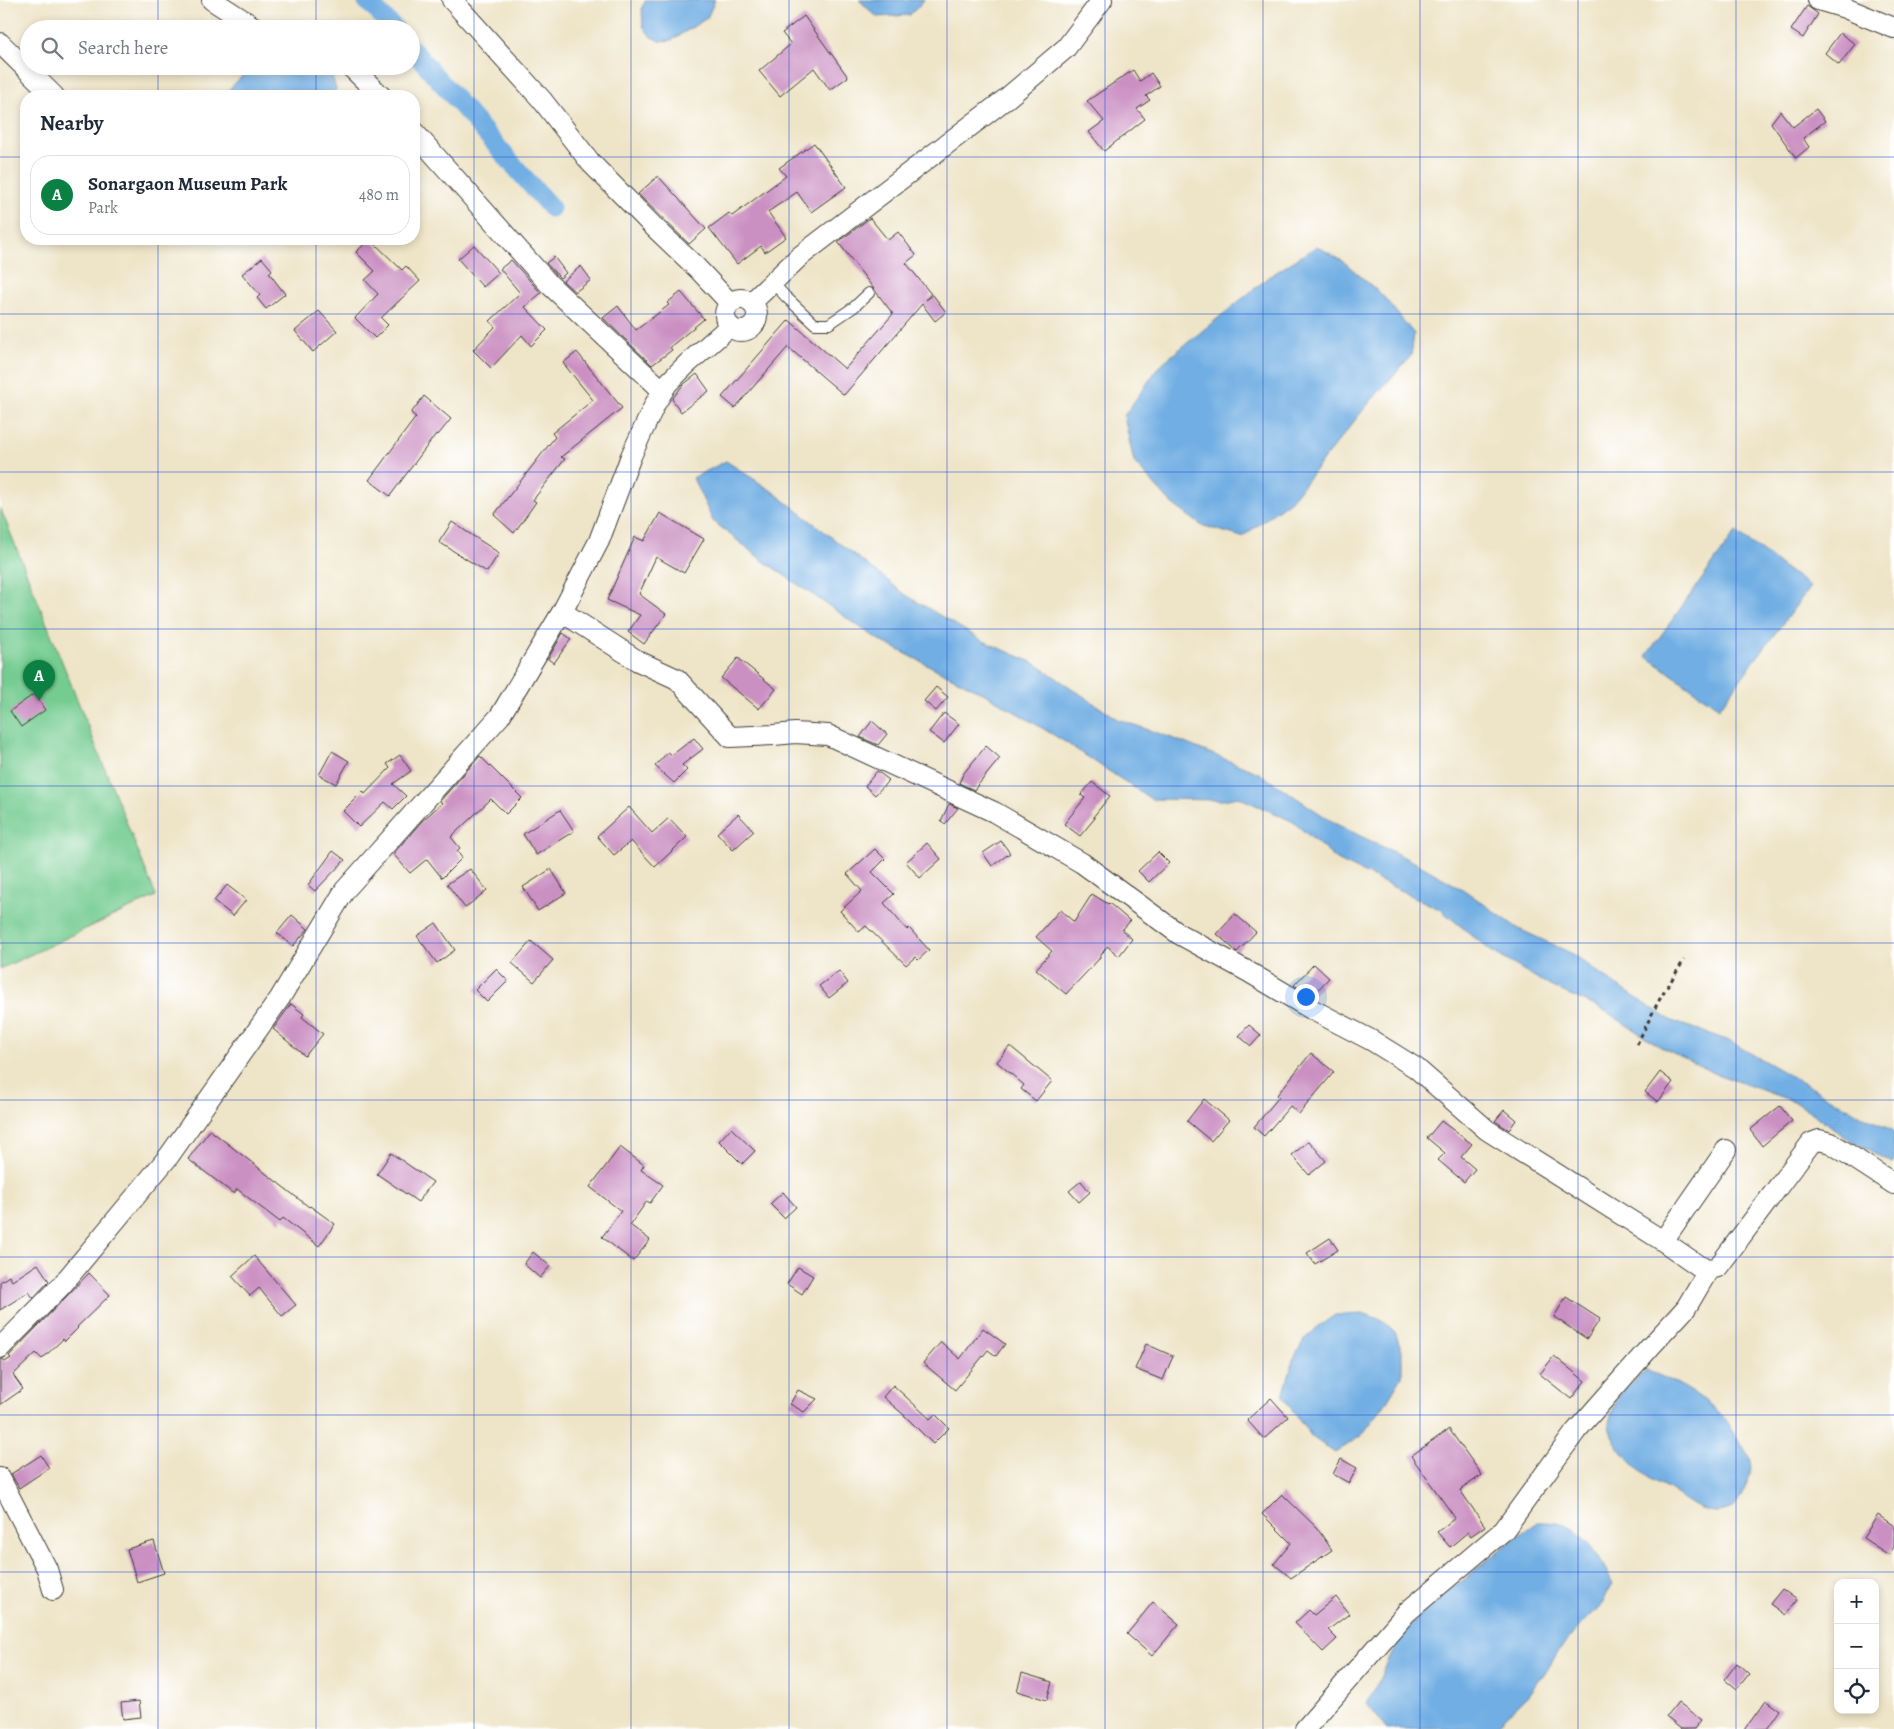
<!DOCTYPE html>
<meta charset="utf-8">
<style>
body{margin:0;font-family:Alegreya,serif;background:#f6f6f7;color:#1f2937}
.controls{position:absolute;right:15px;bottom:15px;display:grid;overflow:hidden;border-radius:10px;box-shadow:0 2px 8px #0003}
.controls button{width:45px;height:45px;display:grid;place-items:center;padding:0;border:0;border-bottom:1px solid #e0e1e3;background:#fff;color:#1f2937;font:25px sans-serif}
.you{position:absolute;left:1305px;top:996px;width:18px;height:18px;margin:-12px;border:4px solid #fff;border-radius:50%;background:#1a73e8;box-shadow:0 0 0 8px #1a73e833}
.badge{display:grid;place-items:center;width:32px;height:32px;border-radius:50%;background:#0b8043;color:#fff;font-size:16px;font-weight:700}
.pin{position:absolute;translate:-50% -41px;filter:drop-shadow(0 1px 2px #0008)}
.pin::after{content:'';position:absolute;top:26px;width:18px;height:15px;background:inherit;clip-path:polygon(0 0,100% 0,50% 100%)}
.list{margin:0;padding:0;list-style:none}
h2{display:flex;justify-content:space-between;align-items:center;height:65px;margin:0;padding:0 20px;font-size:21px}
h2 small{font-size:16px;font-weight:400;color:#747a83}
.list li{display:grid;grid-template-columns:32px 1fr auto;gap:15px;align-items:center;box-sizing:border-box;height:80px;margin:0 10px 10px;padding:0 10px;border:1px solid #e0e1e3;border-radius:20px}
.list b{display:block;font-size:19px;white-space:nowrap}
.list p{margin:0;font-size:16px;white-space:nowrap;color:#747a83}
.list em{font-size:16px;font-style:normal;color:#747a83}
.icon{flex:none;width:28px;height:28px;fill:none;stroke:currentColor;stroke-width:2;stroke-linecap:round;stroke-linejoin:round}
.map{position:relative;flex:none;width:1894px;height:1729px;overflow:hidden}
.search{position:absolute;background:#fff;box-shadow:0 2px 8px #0003;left:20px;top:20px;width:400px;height:55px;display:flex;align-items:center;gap:12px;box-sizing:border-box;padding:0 18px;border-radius:28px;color:#747a83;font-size:19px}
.panel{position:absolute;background:#fff;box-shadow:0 2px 8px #0003;left:20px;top:90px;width:400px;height:155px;border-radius:20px}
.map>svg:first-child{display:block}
.green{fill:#75cc91;stroke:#487456}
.water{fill:#71aee3;stroke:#466580}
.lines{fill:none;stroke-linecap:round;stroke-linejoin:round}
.canal{stroke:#71aee3;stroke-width:19}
.building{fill:#ca90c2}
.service-casing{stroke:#3c3a36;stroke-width:12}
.minor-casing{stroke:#3c3a36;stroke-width:22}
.path{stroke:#3c3a36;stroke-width:3;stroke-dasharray:4 4;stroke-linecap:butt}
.service{stroke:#fff;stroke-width:10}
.minor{stroke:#fff;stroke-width:20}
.grid{fill:none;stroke:#1d4ed8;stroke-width:1;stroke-opacity:0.55}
</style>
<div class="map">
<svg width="1894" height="1729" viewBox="0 0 1894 1729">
<rect width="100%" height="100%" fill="#fff"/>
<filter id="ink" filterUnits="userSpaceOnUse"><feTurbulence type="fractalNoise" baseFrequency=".02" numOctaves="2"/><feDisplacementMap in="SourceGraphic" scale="10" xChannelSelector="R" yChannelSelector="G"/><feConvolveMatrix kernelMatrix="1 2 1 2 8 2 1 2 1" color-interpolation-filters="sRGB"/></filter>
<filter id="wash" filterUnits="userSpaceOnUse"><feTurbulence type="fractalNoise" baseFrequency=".0096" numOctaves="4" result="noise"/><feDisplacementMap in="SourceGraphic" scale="20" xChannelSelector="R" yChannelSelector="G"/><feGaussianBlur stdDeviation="1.12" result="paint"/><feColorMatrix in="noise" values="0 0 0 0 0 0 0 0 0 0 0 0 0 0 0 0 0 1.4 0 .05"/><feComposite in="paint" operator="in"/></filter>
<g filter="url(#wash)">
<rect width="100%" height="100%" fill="#eee4c7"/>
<!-- green -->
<path class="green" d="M 0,507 L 156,896 L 0,969 Z"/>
<!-- water -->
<path class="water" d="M 646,0 L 715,0 L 707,18 L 672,40 L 660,41 L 651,37 L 643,26 L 642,7 Z
M 859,0 L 924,0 L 910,15 L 877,17 Z
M 256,66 L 329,66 L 336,89 L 333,96 L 223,96 L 242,76 Z
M 1317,246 L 1344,262 L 1382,295 L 1414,334 L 1411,356 L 1368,404 L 1291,500 L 1242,537 L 1201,525 L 1171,503 L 1134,462 L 1124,416 L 1160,365 L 1269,277 Z
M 726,461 L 772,491 L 906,595 L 981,640 L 1036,664 L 1117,719 L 1172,738 L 1259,773 L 1336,824 L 1416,863 L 1464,890 L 1519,929 L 1573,954 L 1616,985 L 1672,1021 L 1727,1040 L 1862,1116 L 1894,1131 L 1894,1164 L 1844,1136 L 1798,1103 L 1714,1073 L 1661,1047 L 1602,1009 L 1550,986 L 1491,951 L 1441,910 L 1337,860 L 1292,821 L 1238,797 L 1223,800 L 1151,799 L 1062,740 L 987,695 L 879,640 L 762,560 L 713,521 L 693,478 Z
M 1736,532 L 1810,587 L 1719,708 L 1646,656 Z
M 1365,1314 L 1382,1320 L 1395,1332 L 1402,1351 L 1402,1376 L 1384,1406 L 1361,1436 L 1335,1453 L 1312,1437 L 1283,1397 L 1293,1360 L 1304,1340 L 1318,1327 L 1335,1315 Z
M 1647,1371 C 1672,1379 1703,1396 1721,1415 C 1726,1420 1729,1426 1732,1431 C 1747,1454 1758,1460 1745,1488 C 1741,1496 1738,1506 1730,1509 C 1704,1519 1689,1501 1669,1489 C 1662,1485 1655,1482 1649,1478 C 1635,1468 1610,1442 1609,1424 C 1609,1421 1611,1416 1612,1413 C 1617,1393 1630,1382 1647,1371 Z
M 1538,1522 C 1545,1522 1554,1522 1561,1524 C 1584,1528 1604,1565 1613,1584 L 1602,1604 L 1567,1640 L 1528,1695 L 1493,1729 L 1387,1729 L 1367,1704 L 1398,1642 L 1429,1604 L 1465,1579 L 1502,1548 Z"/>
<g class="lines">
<!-- canal -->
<path class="canal" d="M 366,0 L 395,29
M 411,48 L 551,208"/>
</g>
<g id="blocks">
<!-- building -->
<path class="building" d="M 1807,6 L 1818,14 L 1803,38 L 1791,30 Z
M 804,16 L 848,77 L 830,90 L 814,68 L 780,96 L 759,71 L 791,44 L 782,33 Z
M 1840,33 L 1855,44 L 1839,65 L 1825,53 Z
M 1133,70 L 1140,81 L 1151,73 L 1160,86 L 1146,96 L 1150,100 L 1137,109 L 1145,119 L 1104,151 L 1089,132 L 1104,121 L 1087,101 Z
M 1816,109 L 1825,121 L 1803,138 L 1809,147 L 1796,158 L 1771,123 L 1780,111 L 1793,127 Z
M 814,143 L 846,187 L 811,212 L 797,192 L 768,212 L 786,237 L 765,252 L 761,246 L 737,264 L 709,228 L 729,213 L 732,216 L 786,176 L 779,168 Z
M 658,176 L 706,229 L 689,244 L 638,194 Z
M 870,218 L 888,240 L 898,232 L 916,255 L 906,263 L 931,294 L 926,300 L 933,295 L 946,312 L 935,321 L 922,304 L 844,395 L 788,347 L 735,408 L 722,397 L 789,320 L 845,369 L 893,314 L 838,242 Z
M 370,239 L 402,270 L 406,266 L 420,281 L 381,318 L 388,325 L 375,338 L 355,318 L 378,294 L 365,280 L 375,271 L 356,252 Z
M 474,245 L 499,273 L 483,287 L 458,259 Z
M 554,257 L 566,273 L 560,278 L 546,263 Z
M 262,258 L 272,270 L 269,273 L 285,294 L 266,309 L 257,298 L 260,295 L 242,274 Z
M 511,260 L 541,293 L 525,307 L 547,330 L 531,346 L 522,335 L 491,368 L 473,350 L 495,327 L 490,321 L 520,293 L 500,269 Z
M 581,266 L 591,280 L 575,292 L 563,281 Z
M 681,292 L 704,319 L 670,347 L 672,350 L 652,365 L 603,318 L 618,306 L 636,330 L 669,305 L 667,303 Z
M 319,311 L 337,331 L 313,352 L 295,331 Z
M 577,352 L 622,408 L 561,457 L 565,459 L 533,500 L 536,502 L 514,533 L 494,515 L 555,437 L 552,433 L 593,400 L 563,363 Z
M 697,374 L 709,391 L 681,412 L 672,399 L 683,385 Z
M 424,396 L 451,419 L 438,435 L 436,434 L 390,496 L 369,480 L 416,417 L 411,413 Z
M 660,513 L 704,539 L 684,573 L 656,557 L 639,594 L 666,614 L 644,644 L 628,632 L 640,615 L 607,600 L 635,537 L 644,541 Z
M 452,522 L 499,553 L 487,572 L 439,542 Z
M 563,633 L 571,639 L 554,663 L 548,659 Z
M 738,658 L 776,689 L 759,709 L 721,678 Z
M 936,687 L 948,697 L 936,711 L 924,701 Z
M 34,694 L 45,710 L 21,727 L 10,711 Z
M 944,713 L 959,724 L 944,743 L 929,732 Z
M 872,721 L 887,734 L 878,745 L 860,737 Z
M 694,738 L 703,749 L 682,765 L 687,770 L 674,783 L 655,766 L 668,752 L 672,755 Z
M 986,746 L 1000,758 L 974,790 L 959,783 L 963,774 Z
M 332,751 L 349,761 L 336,784 L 319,775 Z
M 400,755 L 411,771 L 393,784 L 406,796 L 393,809 L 385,802 L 359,827 L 343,811 L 363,791 L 365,794 L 390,768 L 387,764 Z
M 480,756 L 522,798 L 506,814 L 491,799 L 451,837 L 460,848 L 457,851 L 462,858 L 442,878 L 427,859 L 410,873 L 393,854 L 422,821 L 442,803 L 440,801 Z
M 877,771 L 889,780 L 875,795 L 865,786 Z
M 1092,782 L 1110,796 L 1093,817 L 1095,818 L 1080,836 L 1064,824 L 1085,798 L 1081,795 Z
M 949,804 L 958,808 L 945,824 L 941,821 Z
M 629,807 L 652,833 L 669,818 L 687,837 L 655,867 L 631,841 L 614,855 L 597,836 Z
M 560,810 L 574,831 L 536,855 L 523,834 Z
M 738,814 L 754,831 L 733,850 L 717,833 Z
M 1001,841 L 1010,853 L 992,866 L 983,853 Z
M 927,843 L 941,859 L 920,878 L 906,862 Z
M 875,849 L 885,859 L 872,872 L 894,894 L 884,903 L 907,930 L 909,928 L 929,950 L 918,960 L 915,957 L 906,965 L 866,926 L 859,932 L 840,911 L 862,891 L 847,874 Z
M 333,851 L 345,860 L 315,891 L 308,885 Z
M 1158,852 L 1169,863 L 1149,882 L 1138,871 Z
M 470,869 L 487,890 L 465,908 L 447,884 Z
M 551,869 L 566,893 L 538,911 L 523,887 Z
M 227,885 L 246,900 L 233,916 L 214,901 Z
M 1092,894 L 1108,904 L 1109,903 L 1130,921 L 1122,930 L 1132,939 L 1119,956 L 1107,946 L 1098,960 L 1066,994 L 1036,969 L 1052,951 L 1036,937 L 1060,910 L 1074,922 Z
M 1235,914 L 1256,932 L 1237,952 L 1217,934 Z
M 292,915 L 308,929 L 293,946 L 277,933 Z
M 436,923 L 455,950 L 437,963 L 417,936 Z
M 531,941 L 553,960 L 534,982 L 512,963 Z
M 1314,964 L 1329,978 L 1312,996 L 1294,985 Z
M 496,969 L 508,981 L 487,1002 L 475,990 Z
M 839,971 L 848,983 L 829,998 L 819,986 Z
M 291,1004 L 304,1014 L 302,1017 L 323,1034 L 305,1056 L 273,1029 Z
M 1249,1025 L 1261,1035 L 1251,1046 L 1239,1036 Z
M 1010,1046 L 1052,1081 L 1036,1101 L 1021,1089 L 1024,1085 L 997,1062 Z
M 1311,1053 L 1334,1072 L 1299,1114 L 1290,1106 L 1264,1136 L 1254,1127 L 1279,1097 L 1277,1095 Z
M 1660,1072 L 1673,1082 L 1658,1102 L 1645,1092 Z
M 1204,1099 L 1229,1120 L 1211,1141 L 1187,1121 Z
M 1780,1106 L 1792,1121 L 1762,1146 L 1750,1130 Z
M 1504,1110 L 1516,1120 L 1509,1130 L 1495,1121 Z
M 1441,1121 L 1472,1144 L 1461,1157 L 1475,1169 L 1464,1182 L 1438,1160 L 1445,1153 L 1427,1138 Z
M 731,1128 L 755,1151 L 742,1164 L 719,1141 Z
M 210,1130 L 309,1207 L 310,1206 L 335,1224 L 319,1246 L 283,1218 L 280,1222 L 237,1189 L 234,1194 L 188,1159 Z
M 1309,1141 L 1326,1161 L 1309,1175 L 1292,1155 Z
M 620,1147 L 644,1165 L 641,1170 L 663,1185 L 650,1203 L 647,1201 L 630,1225 L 650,1240 L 633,1261 L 602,1237 L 621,1211 L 590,1187 Z
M 391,1153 L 433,1182 L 418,1202 L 377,1174 Z
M 1081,1181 L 1090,1192 L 1079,1202 L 1069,1191 Z
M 783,1192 L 796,1207 L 784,1218 L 770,1204 Z
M 1330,1238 L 1338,1250 L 1315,1264 L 1307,1253 Z
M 533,1252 L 550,1266 L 540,1278 L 524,1264 Z
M 254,1256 L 296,1305 L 282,1316 L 259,1288 L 250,1296 L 232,1276 Z
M 38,1264 L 49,1281 L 33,1298 L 29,1292 L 0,1310 L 0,1282 L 9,1276 L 12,1281 Z
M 798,1267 L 813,1276 L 802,1294 L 787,1284 Z
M 89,1273 L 110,1295 L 77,1327 L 78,1328 L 65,1341 L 63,1339 L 42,1359 L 36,1353 L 13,1375 L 23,1389 L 0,1405 L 0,1360 L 3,1359 L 5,1362 L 11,1358 L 9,1356 Z
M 1566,1297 L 1600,1319 L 1587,1339 L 1554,1317 Z
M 983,1328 L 1005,1344 L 996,1356 L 988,1350 L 955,1390 L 923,1363 L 941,1342 L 960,1359 Z
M 1146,1344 L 1173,1356 L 1163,1380 L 1135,1369 Z
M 1554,1356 L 1585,1381 L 1571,1399 L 1540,1374 Z
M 893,1385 L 930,1419 L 935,1414 L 949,1428 L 933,1444 L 904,1415 L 883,1397 Z
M 798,1390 L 817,1399 L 804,1412 L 790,1404 Z
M 1271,1398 L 1288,1417 L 1264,1439 L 1247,1420 Z
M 1449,1429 L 1482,1475 L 1460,1490 L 1485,1526 L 1471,1536 L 1468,1532 L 1450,1547 L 1437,1532 L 1455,1518 L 1411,1456 Z
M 41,1455 L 49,1468 L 19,1488 L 11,1474 Z
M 1341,1459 L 1357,1468 L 1349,1483 L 1333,1474 Z
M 1282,1494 L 1317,1528 L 1332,1550 L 1291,1578 L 1274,1564 L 1291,1543 L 1262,1514 Z
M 1878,1515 L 1894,1526 L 1894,1547 L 1889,1555 L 1863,1538 Z
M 154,1541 L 164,1573 L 137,1582 L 127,1549 Z
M 1782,1589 L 1797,1600 L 1785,1615 L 1770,1604 Z
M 1336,1597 L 1349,1614 L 1328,1630 L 1337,1639 L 1323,1652 L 1295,1623 L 1309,1610 L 1314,1615 Z
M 1153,1602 L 1179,1624 L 1152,1656 L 1127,1634 Z
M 1737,1663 L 1749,1674 L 1737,1689 L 1725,1679 Z
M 1022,1673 L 1052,1682 L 1047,1700 L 1017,1691 Z
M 1766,1700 L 1780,1710 L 1767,1729 L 1745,1729 Z
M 139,1701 L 141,1717 L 123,1719 L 121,1703 Z
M 1678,1702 L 1701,1720 L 1694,1729 L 1681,1729 L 1666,1717 Z"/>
</g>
</g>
<g filter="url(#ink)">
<use href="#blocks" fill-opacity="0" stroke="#3c3a36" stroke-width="1"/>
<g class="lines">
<defs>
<path id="service" d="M 773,283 L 786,297 L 815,324 L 829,324 L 854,307 L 869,293"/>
<path id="minor" d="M 212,0 L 257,29
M 452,0 L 542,100 L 591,163 L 652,225 L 697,268 L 730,303
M 1818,0 L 1845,8 L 1894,28
M 0,43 L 54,96
M 350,66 L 381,96
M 414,132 L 549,284 L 663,391
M725 315a16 16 0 1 1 32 0a16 16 0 1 1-32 0Z
M 751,303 L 799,257 L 1007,98 L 1066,48 L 1102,0
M 562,612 L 638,661 L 677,679 L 730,737 L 774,735 L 795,733 L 828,735 L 994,812 L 1082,863 L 1179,934 L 1247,971 L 1311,1009 L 1371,1040 L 1416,1068 L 1487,1130 L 1663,1241 L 1699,1266 L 1709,1269 L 1718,1267 L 1811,1143 L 1819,1140 L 1831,1143 L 1894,1184
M 1663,1241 L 1726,1150
M 0,1348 L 61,1286 L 169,1156 L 280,998 L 345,890 L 500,716 L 562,612 L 599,541 L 631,456 L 655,404 L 667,384 L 687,364 L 730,326
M 0,1478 L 47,1569 L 53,1590
M 1305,1729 L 1407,1612 L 1504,1530 L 1576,1431 L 1651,1346 L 1686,1308 L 1709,1269"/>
</defs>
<!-- service casing -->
<use href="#service" class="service-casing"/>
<!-- minor casing -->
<use href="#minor" class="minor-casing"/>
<!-- path -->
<path class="path" d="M 1637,1044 L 1658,1002 L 1684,960"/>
<!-- service -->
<use href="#service" class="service"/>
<!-- minor -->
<use href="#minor" class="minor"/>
</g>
</g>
<!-- grid -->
<path class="grid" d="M 158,0 L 158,29M 316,0 L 316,29M 474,0 L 474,1729M 631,0 L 631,1729M 789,0 L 789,1729M 947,0 L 947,1729M 1105,0 L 1105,1729M 1263,0 L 1263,1729M 1420,0 L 1420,1729M 1578,0 L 1578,1729M 1736,0 L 1736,1729M 158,66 L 158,96M 316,66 L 316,96M 0,157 L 26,157M 414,157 L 1894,157M 158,239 L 158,1729M 316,239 L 316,1729M 0,314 L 1894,314M 0,472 L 1894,472M 0,629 L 1894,629M 0,786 L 1894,786M 0,943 L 1894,943M 0,1100 L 1894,1100M 0,1257 L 1894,1257M 0,1415 L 1894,1415M 0,1572 L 1894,1572"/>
</svg>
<div class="controls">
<button>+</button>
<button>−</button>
<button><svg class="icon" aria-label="locate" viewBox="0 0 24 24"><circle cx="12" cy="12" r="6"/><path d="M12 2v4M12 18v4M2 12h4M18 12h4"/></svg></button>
</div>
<div class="you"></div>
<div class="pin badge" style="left:39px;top:701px">A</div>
<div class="search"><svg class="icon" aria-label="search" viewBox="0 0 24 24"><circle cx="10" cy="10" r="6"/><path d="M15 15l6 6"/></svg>Search here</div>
<section class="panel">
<h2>Nearby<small></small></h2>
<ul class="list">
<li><span class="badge">A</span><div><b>Sonargaon Museum Park</b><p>Park</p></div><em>480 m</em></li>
</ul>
</section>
</div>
